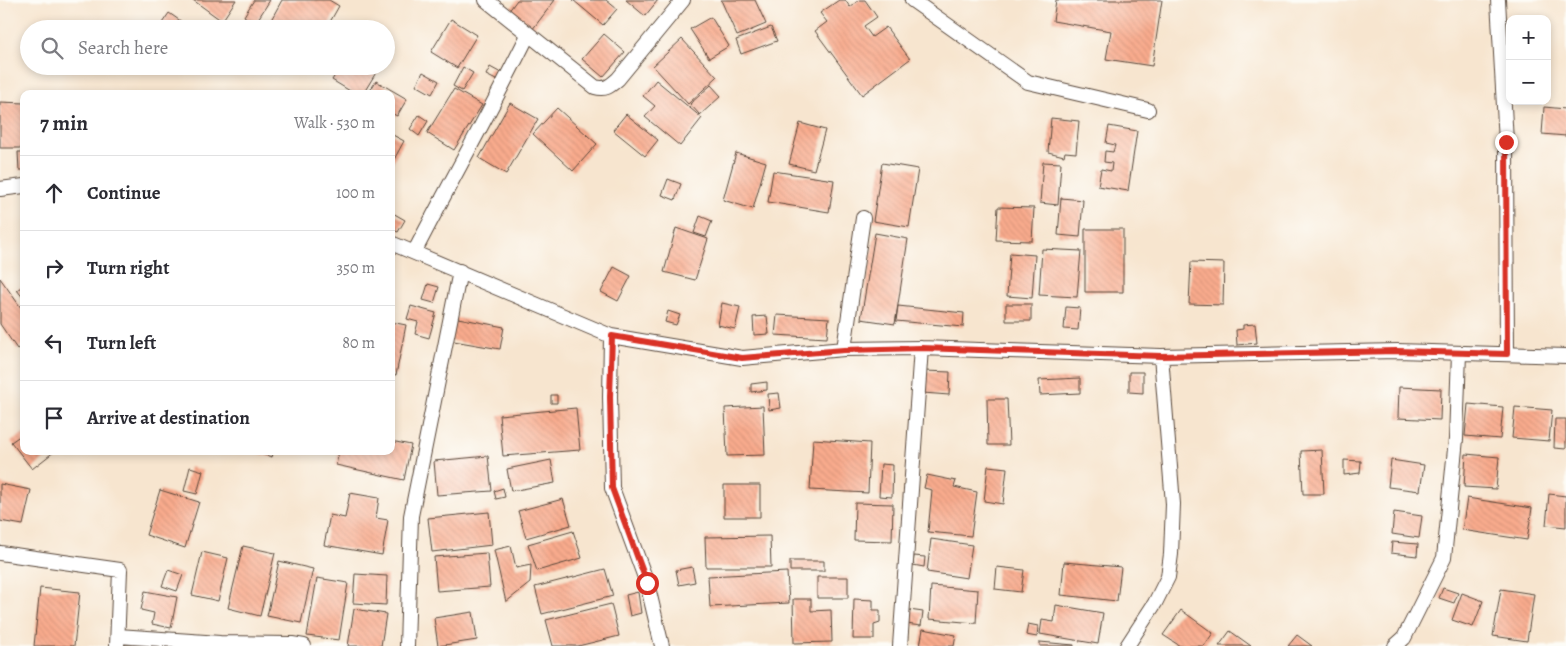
<!DOCTYPE html>
<meta charset="utf-8">
<style>
body{margin:0;font-family:Alegreya,serif;background:#f7f7f7;color:#2b2b33}
.controls{position:absolute;right:15px;top:15px;display:grid;overflow:hidden;border-radius:10px;box-shadow:0 2px 8px #0003}
.controls button{width:45px;height:45px;display:grid;place-items:center;padding:0;border:0;border-bottom:1px solid #e1e1e2;background:#fff;color:#2b2b33;font:25px sans-serif}
.stop{position:absolute;width:15px;height:15px;margin:-11px;border:4px solid #d93025;border-radius:50%;background:#fff}
.stop.end{background:#d93025;border-color:#fff;box-shadow:0 1px 5px #0008}
.list{margin:0;padding:0;list-style:none}
h2{display:flex;justify-content:space-between;align-items:center;height:65px;margin:0;padding:0 20px;font-size:21px}
h2 small{font-size:16px;font-weight:400;color:#7c7c81}
.list li{display:grid;grid-template-columns:32px 1fr auto;gap:15px;align-items:center;box-sizing:border-box;height:75px;padding:0 20px;border-top:1px solid #e1e1e2}
.list b{display:block;font-size:19px;white-space:nowrap}
.list em{font-size:16px;font-style:normal;color:#7c7c81}
.icon{flex:none;width:28px;height:28px;fill:none;stroke:currentColor;stroke-width:2;stroke-linecap:round;stroke-linejoin:round}
.map{position:relative;flex:none;width:1566px;height:646px;overflow:hidden}
.search{position:absolute;background:#fff;box-shadow:0 2px 8px #0003;left:20px;top:20px;width:375px;height:55px;display:flex;align-items:center;gap:12px;box-sizing:border-box;padding:0 18px;border-radius:28px;color:#7c7c81;font-size:19px}
.panel{position:absolute;background:#fff;box-shadow:0 2px 8px #0003;left:20px;top:90px;width:375px;height:365px;border-radius:10px}
.map>svg:first-child{display:block}
.building{fill:url(#building-back-hatch)}
.lines{fill:none;stroke-linecap:round;stroke-linejoin:round}
.street-casing{stroke:#574639;stroke-width:16}
.street{stroke:#fff;stroke-width:14}
.route{stroke:#d93025;stroke-width:6}
</style>
<div class="map">
<svg width="1566" height="646" viewBox="0 0 1566 646">
<defs>
<pattern id="building-back-hatch" width="6" height="6" patternUnits="userSpaceOnUse" patternTransform="scale(1.25)"><rect width="6" height="6" fill="#f9ab8d"/><path d="M-1 5l2 2M0 0l6 6M5-1l2 2" fill="none" stroke="#d69379"/></pattern>
</defs>
<rect width="100%" height="100%" fill="#fdfcf7"/>
<filter id="ink" filterUnits="userSpaceOnUse"><feTurbulence type="fractalNoise" baseFrequency=".02" numOctaves="2"/><feDisplacementMap in="SourceGraphic" scale="10" xChannelSelector="R" yChannelSelector="G"/><feConvolveMatrix kernelMatrix="1 2 1 2 8 2 1 2 1" color-interpolation-filters="sRGB"/></filter>
<filter id="wash" filterUnits="userSpaceOnUse"><feTurbulence type="fractalNoise" baseFrequency=".0096" numOctaves="4" result="noise"/><feDisplacementMap in="SourceGraphic" scale="20" xChannelSelector="R" yChannelSelector="G"/><feGaussianBlur stdDeviation="1.12" result="paint"/><feColorMatrix in="noise" values="0 0 0 0 0 0 0 0 0 0 0 0 0 0 0 0 0 1.4 0 .05"/><feComposite in="paint" operator="in"/></filter>
<g filter="url(#wash)">
<rect width="100%" height="100%" fill="#f7e5cf"/>
<g id="blocks">
<!-- building -->
<path class="building" d="M 193,0 L 236,0 L 222,21 Z
M 254,0 L 270,0 L 255,24 L 244,16 Z
M 282,0 L 329,0 L 339,6 L 326,29 L 266,29 Z
M 517,0 L 555,0 L 532,30 L 508,12 Z
M 573,0 L 606,0 L 617,9 L 603,25 Z
M 626,0 L 658,0 L 645,16 Z
M 721,0 L 755,0 L 766,24 L 737,36 Z
M 839,0 L 845,0 L 850,7 L 859,0 L 865,0 L 877,17 L 864,26 L 872,37 L 886,27 L 910,59 L 862,95 L 815,31 L 827,22 L 820,13 Z
M 1056,0 L 1162,0 L 1152,66 L 1106,59 L 1111,31 L 1053,21 Z
M 169,13 L 192,29 L 158,29 Z
M 711,17 L 729,46 L 709,58 L 690,29 Z
M 451,19 L 477,35 L 457,68 L 431,52 Z
M 771,27 L 777,41 L 741,54 L 736,40 Z
M 604,34 L 625,52 L 603,77 L 582,59 Z
M 682,39 L 717,77 L 688,104 L 653,66 Z
M 341,66 L 380,66 L 363,94 L 355,94 L 332,80 Z
M 463,67 L 473,73 L 462,91 L 453,86 Z
M 490,67 L 501,73 L 498,81 L 486,75 Z
M 423,72 L 439,81 L 432,94 L 416,85 Z
M 656,80 L 702,118 L 680,146 L 645,117 L 655,106 L 643,96 Z
M 376,81 L 407,99 L 397,116 L 391,113 L 391,94 L 368,94 Z
M 711,85 L 721,96 L 700,115 L 690,104 Z
M 454,89 L 482,105 L 454,150 L 427,133 Z
M 0,102 L 24,103 L 24,148 L 0,148 Z
M 510,103 L 538,119 L 506,174 L 479,158 Z
M 1544,107 L 1566,109 L 1566,136 L 1542,134 Z
M 557,108 L 597,144 L 573,171 L 533,134 Z
M 626,114 L 658,140 L 645,156 L 613,130 Z
M 419,115 L 428,121 L 419,136 L 410,129 Z
M 1051,118 L 1079,121 L 1076,153 L 1065,152 L 1064,156 L 1048,152 Z
M 800,123 L 825,130 L 814,170 L 789,164 Z
M 1109,126 L 1137,131 L 1128,191 L 1098,186 L 1101,169 L 1111,171 L 1112,163 L 1104,162 L 1105,151 L 1113,152 L 1115,145 L 1106,143 Z
M 391,134 L 404,141 L 391,165 Z
M 18,152 L 24,152 L 24,170 L 19,170 Z
M 736,153 L 766,162 L 753,209 L 723,200 Z
M 1043,162 L 1061,163 L 1058,205 L 1040,203 Z
M 882,163 L 918,169 L 909,227 L 873,221 Z
M 773,171 L 834,180 L 829,212 L 768,202 Z
M 668,179 L 681,184 L 675,200 L 662,195 Z
M 1061,198 L 1083,200 L 1080,237 L 1058,235 Z
M 998,207 L 1034,208 L 1032,241 L 996,240 Z
M 391,212 L 405,220 L 398,232 L 391,229 Z
M 700,216 L 712,221 L 706,237 L 694,233 Z
M 676,228 L 708,239 L 695,280 L 664,272 Z
M 1085,229 L 1123,229 L 1123,292 L 1085,292 Z
M 875,233 L 908,239 L 895,324 L 861,319 Z
M 1042,249 L 1081,251 L 1077,297 L 1039,295 Z
M 1010,253 L 1035,255 L 1032,298 L 1007,296 Z
M 1191,262 L 1224,263 L 1223,305 L 1189,304 Z
M 614,267 L 631,276 L 618,301 L 601,292 Z
M 0,278 L 24,312 L 24,344 L 17,349 L 0,324 Z
M 428,284 L 439,287 L 434,303 L 423,300 Z
M 24,285 L 24,299 L 17,290 Z
M 722,303 L 740,307 L 735,329 L 718,325 Z
M 1006,304 L 1031,304 L 1031,321 L 1006,321 Z
M 411,306 L 436,313 L 429,338 L 415,334 L 418,322 L 407,319 Z
M 898,306 L 964,313 L 963,327 L 896,321 Z
M 1066,307 L 1080,308 L 1078,330 L 1064,329 Z
M 668,311 L 680,315 L 676,325 L 665,322 Z
M 777,315 L 829,318 L 827,338 L 775,335 Z
M 767,316 L 769,334 L 754,335 L 753,317 Z
M 453,317 L 504,327 L 500,349 L 448,340 Z
M 391,322 L 406,325 L 396,375 L 391,374 Z
M 1255,324 L 1257,343 L 1237,345 L 1236,330 L 1243,329 L 1243,325 Z
M 924,371 L 950,372 L 949,395 L 923,393 Z
M 1129,372 L 1143,372 L 1143,393 L 1129,392 Z
M 1080,378 L 1080,393 L 1040,395 L 1039,380 Z
M 767,382 L 767,390 L 751,392 L 751,384 Z
M 1399,387 L 1441,389 L 1440,420 L 1398,418 Z
M 779,393 L 781,408 L 769,410 L 768,394 Z
M 551,395 L 557,395 L 557,403 L 551,403 Z
M 987,399 L 1007,399 L 1009,445 L 988,445 Z
M 1468,404 L 1503,407 L 1500,439 L 1465,436 Z
M 763,406 L 765,455 L 727,456 L 725,408 Z
M 1515,407 L 1552,410 L 1549,441 L 1512,438 Z
M 576,408 L 580,450 L 503,456 L 499,415 Z
M 1555,419 L 1566,419 L 1566,449 L 1554,448 Z
M 24,433 L 24,451 L 55,451 L 32,469 L 11,442 Z
M 813,439 L 870,443 L 868,493 L 810,490 Z
M 391,441 L 411,445 L 404,480 L 336,465 L 339,451 L 391,451 Z
M 1322,450 L 1324,494 L 1303,494 L 1301,451 Z
M 259,451 L 274,451 L 272,457 L 258,453 Z
M 1466,454 L 1499,457 L 1496,489 L 1464,487 Z
M 488,456 L 492,491 L 437,495 L 434,461 Z
M 551,460 L 555,483 L 511,491 L 507,469 Z
M 1344,460 L 1361,461 L 1360,473 L 1344,475 Z
M 1391,460 L 1424,465 L 1420,491 L 1388,487 Z
M 881,464 L 893,465 L 892,497 L 879,496 Z
M 988,466 L 1007,468 L 1003,504 L 984,501 Z
M 190,467 L 203,471 L 197,494 L 184,491 Z
M 927,475 L 956,481 L 954,487 L 977,492 L 971,536 L 928,532 L 932,490 L 924,488 Z
M 0,484 L 31,490 L 23,525 L 0,521 Z
M 724,485 L 760,485 L 760,517 L 724,517 Z
M 503,488 L 505,497 L 496,499 L 494,491 Z
M 160,490 L 199,502 L 185,548 L 146,535 Z
M 350,493 L 379,498 L 376,518 L 388,520 L 382,555 L 324,545 L 330,515 L 345,518 Z
M 1549,494 L 1566,496 L 1566,527 L 1546,525 Z
M 1467,498 L 1532,508 L 1527,540 L 1462,530 Z
M 563,499 L 571,525 L 526,538 L 518,511 Z
M 855,503 L 893,504 L 892,541 L 854,540 Z
M 489,512 L 492,545 L 432,552 L 428,518 Z
M 1394,512 L 1422,516 L 1419,538 L 1392,534 Z
M 573,531 L 582,558 L 537,571 L 528,544 Z
M 770,536 L 771,567 L 706,567 L 705,537 Z
M 931,539 L 972,545 L 967,578 L 927,572 Z
M 1392,542 L 1418,544 L 1417,556 L 1391,553 Z
M 243,546 L 275,553 L 260,616 L 228,608 Z
M 511,546 L 516,568 L 531,565 L 530,583 L 506,602 L 494,550 Z
M 202,552 L 228,558 L 218,601 L 192,595 Z
M 487,553 L 490,587 L 437,591 L 434,557 Z
M 914,556 L 925,557 L 924,567 L 913,565 Z
M 279,561 L 313,569 L 301,623 L 267,616 Z
M 790,561 L 824,561 L 824,571 L 790,571 Z
M 1064,562 L 1121,567 L 1117,601 L 1061,595 Z
M 692,567 L 695,582 L 679,585 L 676,570 Z
M 997,567 L 1024,570 L 1021,592 L 995,589 Z
M 605,569 L 613,596 L 542,614 L 535,587 Z
M 168,570 L 183,575 L 177,591 L 162,586 Z
M 787,572 L 789,603 L 710,607 L 708,576 Z
M 355,574 L 387,576 L 386,605 L 353,603 Z
M 817,577 L 848,577 L 848,598 L 817,598 Z
M 317,578 L 348,583 L 339,640 L 307,636 Z
M 931,586 L 978,590 L 976,623 L 929,619 Z
M 40,588 L 80,592 L 74,646 L 34,646 Z
M 1443,588 L 1458,593 L 1454,603 L 1439,598 Z
M 1501,589 L 1534,594 L 1527,641 L 1493,636 Z
M 145,591 L 177,597 L 171,628 L 152,624 L 154,613 L 141,610 Z
M 638,592 L 641,613 L 630,616 L 626,595 Z
M 1462,593 L 1483,601 L 1473,627 L 1452,620 Z
M 793,599 L 811,599 L 811,611 L 831,610 L 832,642 L 794,643 Z
M 854,599 L 873,600 L 873,610 L 880,610 L 880,623 L 874,625 L 874,639 L 853,639 Z
M 611,604 L 619,636 L 578,646 L 553,646 L 546,620 Z
M 1056,605 L 1103,613 L 1098,644 L 1040,634 L 1042,620 L 1054,622 Z
M 354,609 L 386,614 L 381,646 L 348,646 Z
M 909,610 L 923,612 L 921,626 L 906,624 Z
M 1181,610 L 1213,633 L 1204,646 L 1180,646 L 1163,635 Z
M 473,612 L 477,640 L 438,646 L 434,618 Z
M 1028,624 L 1038,626 L 1037,637 L 1026,635 Z
M 923,629 L 956,635 L 954,646 L 920,646 Z
M 1230,631 L 1251,646 L 1219,646 Z
M 1297,635 L 1312,646 L 1288,646 Z
M 1040,642 L 1074,645 L 1074,646 L 1040,646 Z"/>
</g>
</g>
<g filter="url(#ink)">
<use href="#blocks" fill-opacity="0" stroke="#574639" stroke-width="1"/>
<g class="lines">
<defs>
<path id="street" d="M 486,0 L 595,87 C 606,90 610,86 618,79 L 683,0
M 912,0 L 1028,82 L 1148,110
M 1498,0 L 1506,142 L 1507,353
M 0,189 L 24,186
M 391,243 L 611,336 L 742,358 L 844,349 L 921,348 L 1161,356 L 1397,351 L 1566,356
M 415,251 C 452,179 492,108 528,35
M 611,336 L 610,397 L 612,488 L 647,583 L 662,646
M 844,349 L 863,218
M 0,553 L 120,570 L 117,646
M 118,636 L 220,643 L 292,644 L 304,646
M 407,646 L 411,516 L 460,271
M 900,646 L 921,348
M 1127,646 L 1155,603 L 1168,577 L 1171,554 L 1173,504 L 1161,356
M 1395,646 L 1404,638 L 1444,558 L 1456,439 L 1459,353"/>
</defs>
<!-- street casing -->
<use href="#street" class="street-casing"/>
<!-- street -->
<use href="#street" class="street"/>
</g>
</g>
<g class="lines" filter="url(#ink)">
<!-- route -->
<path class="route" d="M 647,583 L 612,488 L 610,397 L 612,336 L 742,358 L 844,350 L 921,348 L 1161,356 L 1397,351 L 1507,354 L 1506,142"/>
</g>
</svg>
<div class="controls">
<button>+</button>
<button>−</button>
</div>
<div class="stop" style="left:647px;top:583px"></div>
<div class="stop end" style="left:1506px;top:142px"></div>
<div class="search"><svg class="icon" aria-label="search" viewBox="0 0 24 24"><circle cx="10" cy="10" r="6"/><path d="M15 15l6 6"/></svg>Search here</div>
<section class="panel">
<h2>7 min<small>Walk · 530 m</small></h2>
<ul class="list">
<li><svg class="icon" aria-label="ahead" viewBox="0 0 24 24"><path d="M12 20V5M6 11l6-6 6 6"/></svg><div><b>Continue</b></div><em>100 m</em></li>
<li><svg class="icon" aria-label="right" viewBox="0 0 24 24"><path d="M7 20v-9h11M14 6l5 5-5 5"/></svg><div><b>Turn right</b></div><em>350 m</em></li>
<li><svg class="icon" aria-label="left" viewBox="0 0 24 24"><path d="M17 20v-9H6M10 6l-5 5 5 5"/></svg><div><b>Turn left</b></div><em>80 m</em></li>
<li><svg class="icon" aria-label="arrive" viewBox="0 0 24 24"><path d="M6 21V4h12l-3 4 3 4H6"/></svg><div><b>Arrive at destination</b></div></li>
</ul>
</section>
</div>
